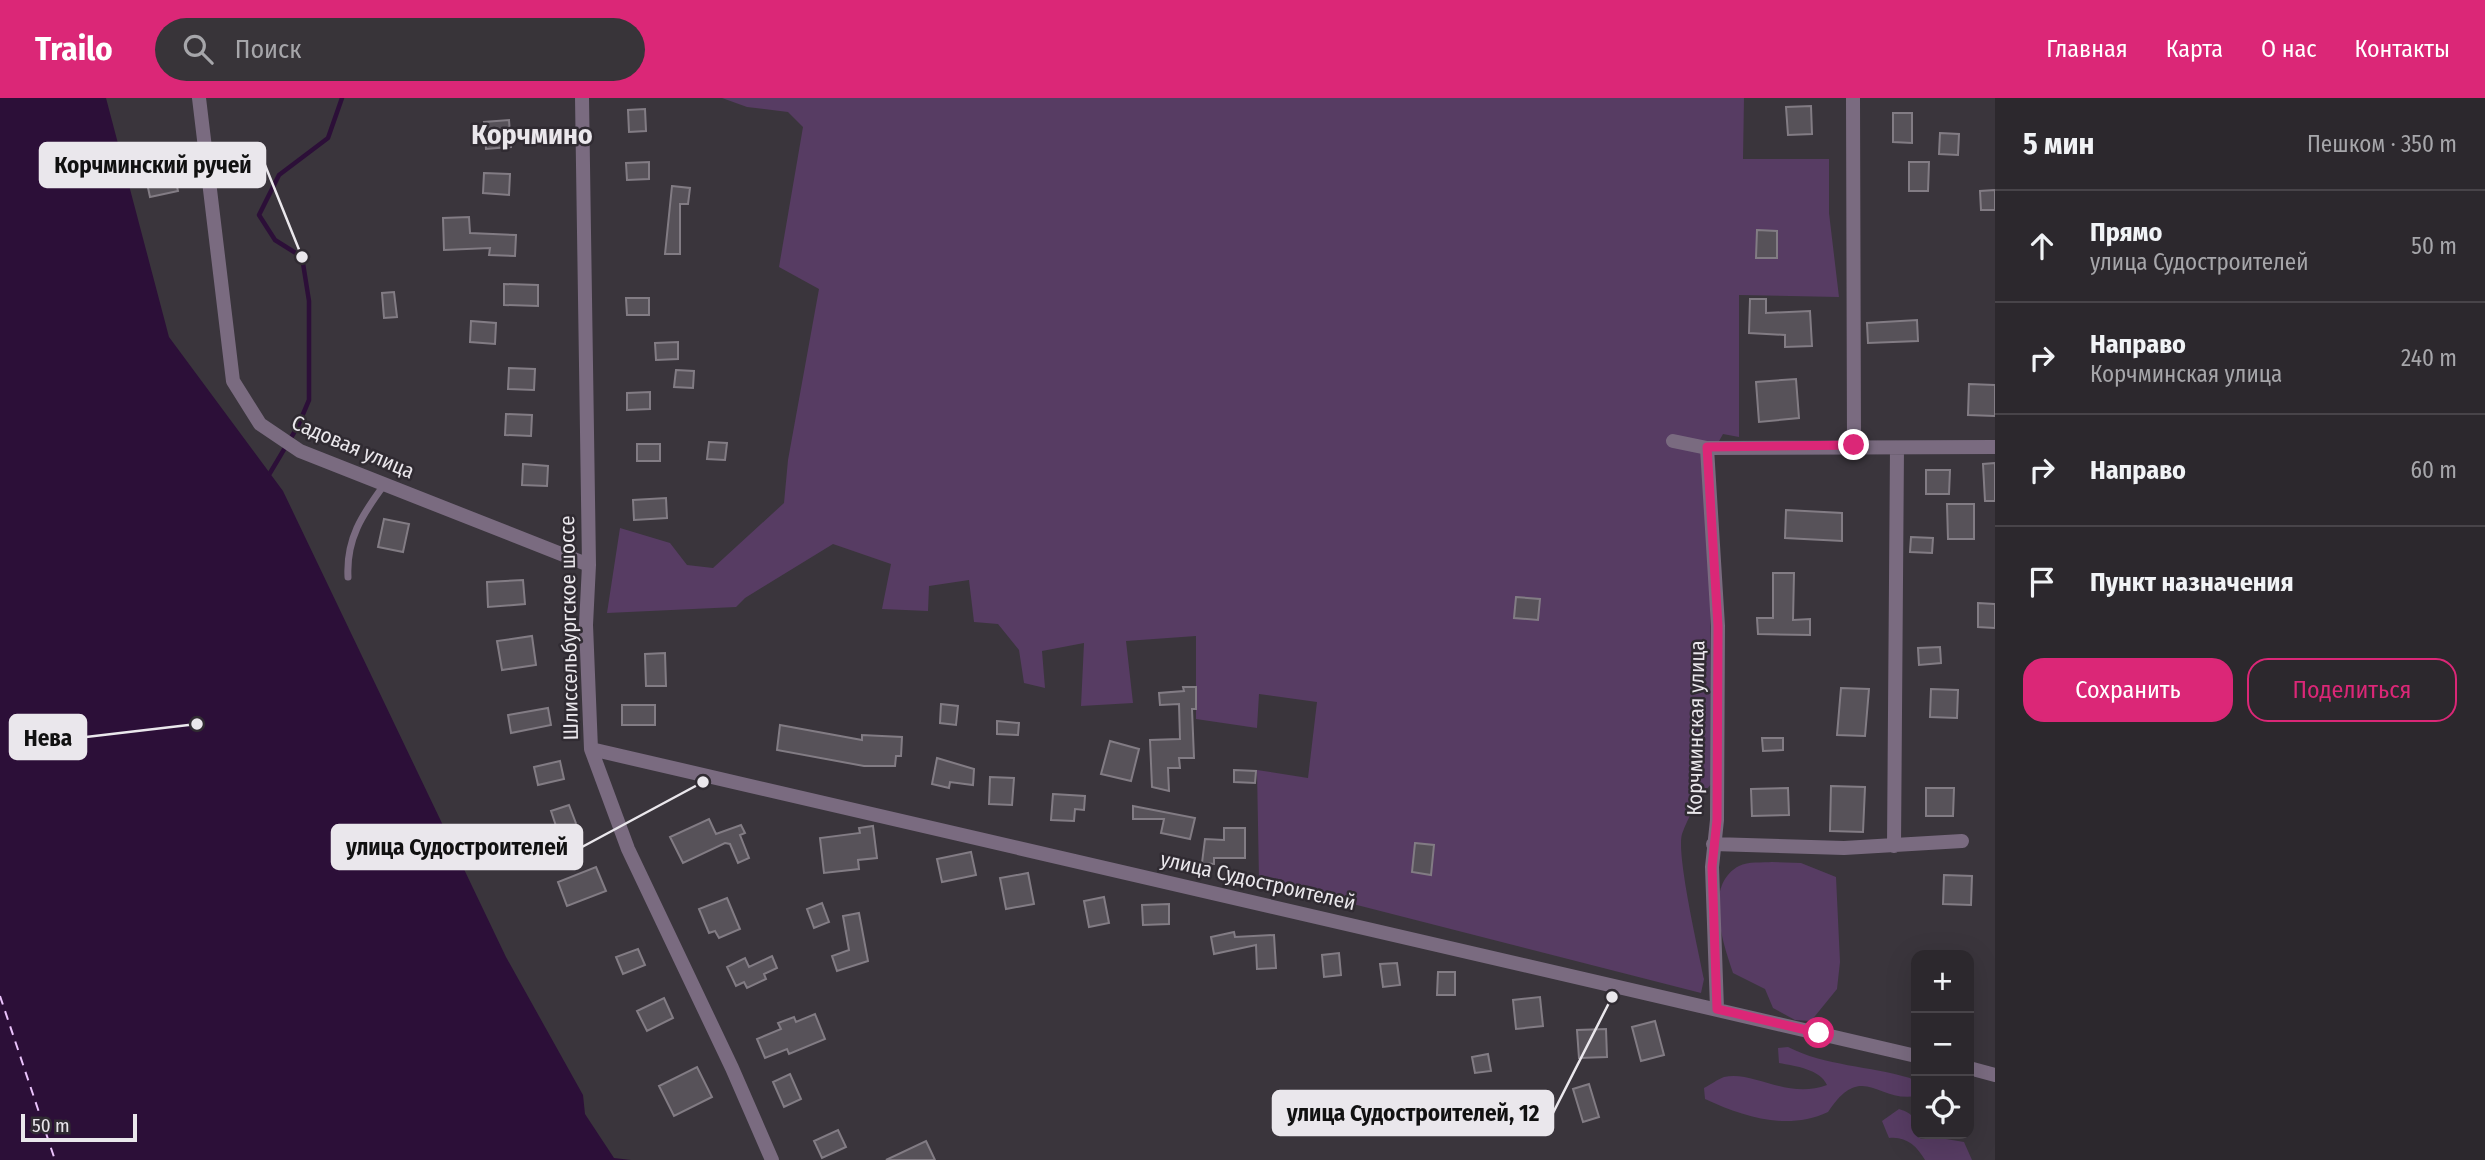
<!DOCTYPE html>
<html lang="ru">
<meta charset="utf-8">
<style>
body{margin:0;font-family:"Fira Sans Condensed",sans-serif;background:#383439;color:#f1f3f6}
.controls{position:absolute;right:21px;bottom:21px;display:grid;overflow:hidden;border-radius:14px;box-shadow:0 7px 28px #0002}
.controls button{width:63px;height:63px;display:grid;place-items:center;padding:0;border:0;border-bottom:2px solid #484449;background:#2c282d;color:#f1f3f6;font:35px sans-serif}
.scale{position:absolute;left:21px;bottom:18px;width:116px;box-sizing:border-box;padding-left:7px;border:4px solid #eae7ec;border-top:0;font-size:19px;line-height:24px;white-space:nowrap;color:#eae7ec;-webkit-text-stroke:5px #302b32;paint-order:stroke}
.stop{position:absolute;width:21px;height:21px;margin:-16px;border:5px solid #db2777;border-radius:50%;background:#fff}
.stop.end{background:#db2777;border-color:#fff;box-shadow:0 2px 7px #0008}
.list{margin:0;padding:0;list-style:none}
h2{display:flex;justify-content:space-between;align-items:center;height:91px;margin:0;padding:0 28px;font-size:30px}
h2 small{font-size:23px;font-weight:400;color:#a6a6aa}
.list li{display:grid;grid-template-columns:46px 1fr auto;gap:21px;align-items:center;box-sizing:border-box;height:112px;padding:0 28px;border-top:2px solid #484449}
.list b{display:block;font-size:26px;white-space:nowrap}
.list p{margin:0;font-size:23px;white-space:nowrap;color:#a6a6aa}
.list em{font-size:23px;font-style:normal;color:#a6a6aa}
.actions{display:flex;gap:14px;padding:21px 28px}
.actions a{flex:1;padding:16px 0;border:2px solid #db2777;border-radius:21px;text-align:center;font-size:24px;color:#db2777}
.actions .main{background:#db2777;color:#fff}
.icon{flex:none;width:38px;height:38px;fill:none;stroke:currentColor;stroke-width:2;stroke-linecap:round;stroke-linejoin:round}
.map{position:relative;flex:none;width:1995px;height:1062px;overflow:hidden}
header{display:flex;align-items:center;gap:42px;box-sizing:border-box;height:98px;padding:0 35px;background:#db2777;color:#fff}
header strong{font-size:33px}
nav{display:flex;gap:38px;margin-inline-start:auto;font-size:24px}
.search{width:490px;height:63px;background:#383439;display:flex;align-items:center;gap:18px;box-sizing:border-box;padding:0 24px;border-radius:38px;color:#a6a6aa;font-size:26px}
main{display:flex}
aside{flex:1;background:#2c282d}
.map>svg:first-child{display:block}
.green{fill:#573c63}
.water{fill:#2c0f38}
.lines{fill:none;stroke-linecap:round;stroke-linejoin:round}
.stream{stroke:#2c0f38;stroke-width:4.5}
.ferry{stroke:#eac2fb;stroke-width:2;stroke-dasharray:9 7;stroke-linecap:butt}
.building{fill:#575259;stroke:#827c84;stroke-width:2}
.service{stroke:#7a6b80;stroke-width:7}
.minor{stroke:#7a6b80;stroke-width:14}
.route{stroke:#db2777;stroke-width:9}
.labels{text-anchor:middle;stroke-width:5;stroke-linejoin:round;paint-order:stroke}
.street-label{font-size:21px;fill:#eae7ec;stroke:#302b32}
.district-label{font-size:28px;font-weight:bold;fill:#eae7ec;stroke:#302b32}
.leader{fill:none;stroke:#eae7ec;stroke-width:2.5}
.callout-dot{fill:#eae7ec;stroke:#302b32;stroke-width:2.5}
.callout{fill:#eae7ec;stroke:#eae7ec;stroke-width:2.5}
.callout-label{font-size:23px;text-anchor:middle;font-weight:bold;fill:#111}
</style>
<header>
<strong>Trailo</strong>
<div class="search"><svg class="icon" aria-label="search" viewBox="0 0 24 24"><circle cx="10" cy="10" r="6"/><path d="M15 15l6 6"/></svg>Поиск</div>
<nav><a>Главная</a><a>Карта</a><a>О нас</a><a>Контакты</a></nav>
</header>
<main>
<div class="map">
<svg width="1995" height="1062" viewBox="0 0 1995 1062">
<rect width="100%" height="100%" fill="#3a353c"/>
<!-- green -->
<path class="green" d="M 722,0 L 1744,0 L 1743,61 L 1829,61 L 1829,115 L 1839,199 L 1739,197 L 1739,339 L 1723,336 L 1709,361 L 1712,685 C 1700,698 1688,719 1682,736 C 1676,756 1699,855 1704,881 L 1701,895 L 1259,782 L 1257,672 L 1308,680 L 1317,604 L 1259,596 L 1257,630 L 1196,621 L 1196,538 L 1126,543 L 1133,605 L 1081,608 L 1084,545 L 1042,553 L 1045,590 L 1024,585 L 1019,552 L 998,526 L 974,524 L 969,482 L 929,488 L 928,513 L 882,511 L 891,466 L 833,446 L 745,500 L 736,509 L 607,515 L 620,430 L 670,445 L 687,467 L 713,470 L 784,405 L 788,362 L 819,191 L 779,169 L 803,29 L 788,14 L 747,9 Z
M 1772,764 L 1801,765 L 1836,779 L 1840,864 L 1837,891 L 1811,923 L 1795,922 L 1773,910 L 1765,891 L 1733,875 C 1723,845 1703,787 1739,768 C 1748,763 1763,765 1772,764 Z
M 1788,949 C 1825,968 1870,968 1910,980 L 1916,985 L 1916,998 C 1878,1005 1862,962 1828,1014 C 1787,1033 1744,1019 1705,1001 L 1704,990 C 1710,987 1718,981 1724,979 C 1753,972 1787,1002 1827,987 C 1820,971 1795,968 1779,965 L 1778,950 Z
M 1899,1011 C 1914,1016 1916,1020 1916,1036 L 1964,1044 L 1972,1062 L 1925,1062 C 1917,1048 1906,1038 1889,1040 L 1882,1023 Z"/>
<!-- water -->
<path class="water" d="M 0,0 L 106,0 L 169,239 L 283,393 L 506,859 L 583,997 L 585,1016 L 614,1060 L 631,1062 L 0,1062 Z"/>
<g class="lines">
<!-- stream -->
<path class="stream" d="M 270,375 L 298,328 L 309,302 L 309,203 L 302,159 L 275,142 L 259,117 L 279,77 L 328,40 L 342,0"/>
<!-- ferry -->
<path class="ferry" d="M 0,898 L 55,1062"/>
</g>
<!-- building -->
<path class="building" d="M 1811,8 L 1812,36 L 1788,37 L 1786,9 Z
M 645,11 L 646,33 L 629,34 L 628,12 Z
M 1893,15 L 1912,15 L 1912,45 L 1893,44 Z
M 509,22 L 511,49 L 486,51 L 484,24 Z
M 1940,35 L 1959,36 L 1958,57 L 1939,56 Z
M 170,56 L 178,93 L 150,99 L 142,62 Z
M 649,64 L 649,81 L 627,82 L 626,65 Z
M 1909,64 L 1929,64 L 1928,93 L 1909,93 Z
M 484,75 L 510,76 L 509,97 L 483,95 Z
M 672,88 L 690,90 L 688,106 L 680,106 L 680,156 L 665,156 Z
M 1995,92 L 1995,112 L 1981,112 L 1980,93 Z
M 469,119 L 470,135 L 516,137 L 515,158 L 489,157 L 490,150 L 444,152 L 443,120 Z
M 1757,132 L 1777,133 L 1777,160 L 1756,160 Z
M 504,186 L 538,187 L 538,208 L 504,207 Z
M 394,194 L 397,219 L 384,220 L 382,195 Z
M 626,200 L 649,200 L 649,217 L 627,217 Z
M 1750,201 L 1766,201 L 1766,215 L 1810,213 L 1812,248 L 1785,249 L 1785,237 L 1749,235 Z
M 1917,222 L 1918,243 L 1868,245 L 1867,225 Z
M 471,223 L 496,225 L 495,246 L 470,244 Z
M 678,244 L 678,261 L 656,262 L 655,245 Z
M 509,270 L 535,271 L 534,292 L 508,291 Z
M 676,272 L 694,273 L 693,290 L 674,289 Z
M 1796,281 L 1799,320 L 1759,324 L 1756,284 Z
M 1969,286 L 1995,287 L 1995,318 L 1968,317 Z
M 650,294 L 650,311 L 627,312 L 627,295 Z
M 506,316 L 532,317 L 531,338 L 505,337 Z
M 709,344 L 727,345 L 725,362 L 707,361 Z
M 637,346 L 660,346 L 660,363 L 637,363 Z
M 1995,365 L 1995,403 L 1985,403 L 1983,366 Z
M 523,366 L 548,368 L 547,388 L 522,387 Z
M 1926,372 L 1950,372 L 1949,396 L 1926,396 Z
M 666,400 L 667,420 L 634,422 L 633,402 Z
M 1947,406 L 1974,406 L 1974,441 L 1948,441 Z
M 1786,412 L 1842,415 L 1842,443 L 1785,440 Z
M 384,421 L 409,426 L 403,454 L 378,449 Z
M 1911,439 L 1933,440 L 1932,455 L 1910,454 Z
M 1773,475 L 1794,475 L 1793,522 L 1810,521 L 1810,537 L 1758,536 L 1757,520 L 1773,520 Z
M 523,482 L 525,506 L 488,509 L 487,484 Z
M 1516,499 L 1540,501 L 1538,522 L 1514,520 Z
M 1978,505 L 1995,506 L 1995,530 L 1978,529 Z
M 532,538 L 536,567 L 502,572 L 497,543 Z
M 1940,549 L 1941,565 L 1919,567 L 1918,550 Z
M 665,555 L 666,588 L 646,588 L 645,556 Z
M 1183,589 L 1196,589 L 1196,611 L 1192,611 L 1194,660 L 1179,660 L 1180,670 L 1168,670 L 1169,693 L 1152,689 L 1150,642 L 1180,641 L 1179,606 L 1160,607 L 1159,595 L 1184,593 Z
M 1841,590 L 1869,591 L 1865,638 L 1837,637 Z
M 1931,591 L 1958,592 L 1957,620 L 1930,619 Z
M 941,606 L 958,608 L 956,627 L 940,625 Z
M 622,607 L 655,607 L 655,627 L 622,627 Z
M 548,610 L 551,627 L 511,635 L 508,617 Z
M 997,623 L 1019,625 L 1018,637 L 997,636 Z
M 780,627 L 862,642 L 862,637 L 902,639 L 901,658 L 896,658 L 895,668 L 864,668 L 777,652 Z
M 1762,640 L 1783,640 L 1783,652 L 1763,653 Z
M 1110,643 L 1139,651 L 1131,683 L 1101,676 Z
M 937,660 L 974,671 L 973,687 L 950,684 L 949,690 L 932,686 Z
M 560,663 L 564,681 L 538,687 L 534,669 Z
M 1234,672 L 1256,673 L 1255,685 L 1234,684 Z
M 990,679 L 1014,680 L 1012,707 L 989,706 Z
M 1831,688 L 1865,689 L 1863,734 L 1830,733 Z
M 1788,690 L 1789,717 L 1752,718 L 1751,691 Z
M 1926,690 L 1954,690 L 1953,718 L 1926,718 Z
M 1053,696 L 1085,698 L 1084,712 L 1075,711 L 1074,723 L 1051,722 Z
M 569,707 L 580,736 L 561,743 L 551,713 Z
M 1133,708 L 1195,720 L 1190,741 L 1161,735 L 1164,721 L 1133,721 Z
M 709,721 L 716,736 L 741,727 L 745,735 L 740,737 L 749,760 L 738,765 L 730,746 L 725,745 L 683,765 L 670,739 Z
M 873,728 L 877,760 L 858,762 L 859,771 L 824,775 L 820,740 L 860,735 L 859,730 Z
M 1224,730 L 1245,730 L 1245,760 L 1214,760 L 1214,766 L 1202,765 L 1205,741 L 1224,742 Z
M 1415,745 L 1434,747 L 1431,777 L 1412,774 Z
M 971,754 L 976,777 L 942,784 L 937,761 Z
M 596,769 L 606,793 L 567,808 L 558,784 Z
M 1028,775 L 1034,806 L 1006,811 L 1000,780 Z
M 1944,777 L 1972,778 L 1971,807 L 1943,806 Z
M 1104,799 L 1109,825 L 1089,829 L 1084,803 Z
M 727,800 L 740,831 L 719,840 L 715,833 L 709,835 L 699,811 Z
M 822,805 L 829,824 L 814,830 L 807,811 Z
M 1169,806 L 1169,826 L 1143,827 L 1142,807 Z
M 859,815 L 868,863 L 837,873 L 832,858 L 849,852 L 843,818 Z
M 1234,834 L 1235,839 L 1274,837 L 1276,870 L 1257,871 L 1256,847 L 1214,856 L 1211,839 Z
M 638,851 L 645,867 L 623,876 L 616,859 Z
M 1339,855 L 1341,877 L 1324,879 L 1322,857 Z
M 772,858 L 777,870 L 764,876 L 766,881 L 747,890 L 744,884 L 736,888 L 727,869 L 745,860 L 749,869 Z
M 1397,865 L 1400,887 L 1383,889 L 1380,866 Z
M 1438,874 L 1455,874 L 1455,897 L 1437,897 Z
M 1540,899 L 1543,928 L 1516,931 L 1513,902 Z
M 664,900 L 673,920 L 647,933 L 637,913 Z
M 815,916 L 825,941 L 789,956 L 787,951 L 765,960 L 757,941 L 781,931 L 778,925 L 794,919 L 796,924 Z
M 1655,923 L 1664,957 L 1641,963 L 1632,929 Z
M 1606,931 L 1607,959 L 1579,960 L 1577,932 Z
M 1488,956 L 1491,973 L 1475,975 L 1472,959 Z
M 697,969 L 712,999 L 674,1018 L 659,988 Z
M 790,976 L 801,1001 L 784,1009 L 773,984 Z
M 1589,986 L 1599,1019 L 1583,1024 L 1573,991 Z
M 838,1032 L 846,1049 L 822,1060 L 814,1043 Z
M 926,1043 L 935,1062 L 886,1062 Z"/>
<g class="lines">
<!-- service -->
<path class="service" d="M 348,479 C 346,441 362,417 384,387"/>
<!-- minor -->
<path class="minor" d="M 199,0 L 233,283 L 260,326 L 300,353 L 589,467
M 582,0 L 589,467 L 586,527 L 591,651 L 628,751 L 732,970 L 772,1062
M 1853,0 L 1854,347
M 1673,343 L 1707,350 L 1995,349
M 1707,350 L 1718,528 L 1717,722 L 1712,769 L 1717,911
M 591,651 L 1916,958
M 1713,746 L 1844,750 L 1962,743
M 1894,748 L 1897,350
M 1969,970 L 1995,977"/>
</g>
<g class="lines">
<!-- route -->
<path class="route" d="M 1819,935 L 1717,911 L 1712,769 L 1717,722 L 1718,528 L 1707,349 L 1854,347"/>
</g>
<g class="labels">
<!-- street labels -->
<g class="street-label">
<text transform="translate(353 349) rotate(23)" y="7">Садовая улица</text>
<text transform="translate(569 530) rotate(-91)" y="7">Шлиссельбургское шоссе</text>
<text transform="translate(1696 630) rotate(-89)" y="7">Корчминская улица</text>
<text transform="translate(1258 783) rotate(13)" y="7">улица Судостроителей</text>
</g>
<!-- district labels -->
<g class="district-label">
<text x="532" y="46">Корчмино</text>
</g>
</g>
<!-- callouts -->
<path class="leader" d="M302 159L265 67M197 626L86 639M703 684L582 749M1612 899L1553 1015"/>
<g class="callout-dot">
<circle cx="302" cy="159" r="7"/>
<circle cx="197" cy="626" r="7"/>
<circle cx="703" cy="684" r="7"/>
<circle cx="1612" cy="899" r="7"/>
</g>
<g class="callout">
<rect x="40" y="45" width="225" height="44" rx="7"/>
<rect x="10" y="617" width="76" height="44" rx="7"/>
<rect x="332" y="727" width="250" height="44" rx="7"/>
<rect x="1273" y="993" width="280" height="44" rx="7"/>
</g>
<g class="callout-label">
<text x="153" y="75">Корчминский ручей</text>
<text x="48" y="648">Нева</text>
<text x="457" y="757">улица Судостроителей</text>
<text x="1413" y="1023">улица Судостроителей, 12</text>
</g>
</svg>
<div class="controls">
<button>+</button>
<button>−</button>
<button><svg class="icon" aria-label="locate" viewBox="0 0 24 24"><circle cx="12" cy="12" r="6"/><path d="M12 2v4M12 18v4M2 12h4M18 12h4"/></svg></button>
</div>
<div class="scale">50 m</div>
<div class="stop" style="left:1819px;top:935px"></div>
<div class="stop end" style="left:1854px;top:347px"></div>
</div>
<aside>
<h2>5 мин<small>Пешком · 350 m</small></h2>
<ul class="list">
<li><svg class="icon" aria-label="ahead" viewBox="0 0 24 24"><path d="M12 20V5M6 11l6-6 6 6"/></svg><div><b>Прямо</b><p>улица Судостроителей</p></div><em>50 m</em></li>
<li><svg class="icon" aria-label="right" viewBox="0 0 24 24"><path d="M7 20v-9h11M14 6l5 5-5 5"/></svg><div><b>Направо</b><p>Корчминская улица</p></div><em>240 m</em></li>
<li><svg class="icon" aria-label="right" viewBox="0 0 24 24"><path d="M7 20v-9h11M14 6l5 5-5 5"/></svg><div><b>Направо</b></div><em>60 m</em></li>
<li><svg class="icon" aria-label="arrive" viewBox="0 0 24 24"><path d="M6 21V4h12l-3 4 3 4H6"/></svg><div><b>Пункт назначения</b></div></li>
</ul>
<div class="actions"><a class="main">Сохранить</a><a>Поделиться</a></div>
</aside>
</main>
